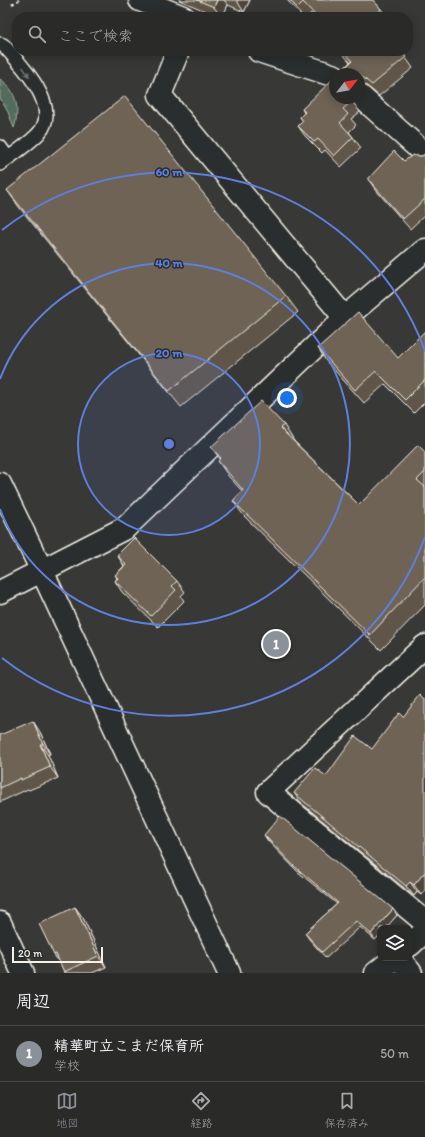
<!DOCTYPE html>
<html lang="ja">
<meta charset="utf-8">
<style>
body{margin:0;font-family:Itim,"Klee One",sans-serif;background:#363634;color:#f1f3f6}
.controls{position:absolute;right:12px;bottom:12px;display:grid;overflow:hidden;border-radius:8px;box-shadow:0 2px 10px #0003}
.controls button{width:36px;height:36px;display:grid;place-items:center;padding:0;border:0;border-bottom:1px solid #464645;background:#2a2a28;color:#f1f3f6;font:20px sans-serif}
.compass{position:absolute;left:329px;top:68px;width:36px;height:36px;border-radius:50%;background:#2a2a28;box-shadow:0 2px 10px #0003;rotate:59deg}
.scale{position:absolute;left:12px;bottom:10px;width:91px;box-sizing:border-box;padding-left:4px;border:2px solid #f4f1e8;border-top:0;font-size:11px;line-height:14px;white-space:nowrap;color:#f4f1e8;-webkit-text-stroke:3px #2a2d2e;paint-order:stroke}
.you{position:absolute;left:287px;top:398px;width:14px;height:14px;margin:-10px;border:3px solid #fff;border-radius:50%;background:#1a73e8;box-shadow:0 0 0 6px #1a73e833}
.badge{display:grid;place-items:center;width:26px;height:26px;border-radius:50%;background:#8c9099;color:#fff;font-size:13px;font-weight:700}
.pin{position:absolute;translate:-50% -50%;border:2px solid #fff;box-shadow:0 1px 4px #0006}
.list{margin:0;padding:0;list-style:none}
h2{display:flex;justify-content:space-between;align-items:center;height:52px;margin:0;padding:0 16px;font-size:17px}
h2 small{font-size:13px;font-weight:400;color:#a5a7a8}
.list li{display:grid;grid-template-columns:26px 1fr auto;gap:12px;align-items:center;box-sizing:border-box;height:56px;padding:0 16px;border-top:1px solid #464645}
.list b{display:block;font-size:15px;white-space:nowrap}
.list p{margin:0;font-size:13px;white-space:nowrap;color:#a5a7a8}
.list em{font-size:13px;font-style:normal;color:#a5a7a8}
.icon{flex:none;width:22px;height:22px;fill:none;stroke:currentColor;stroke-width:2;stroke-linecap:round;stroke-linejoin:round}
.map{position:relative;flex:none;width:425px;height:973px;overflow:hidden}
.search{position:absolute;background:#2a2a28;box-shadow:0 2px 10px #0003;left:12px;right:12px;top:12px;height:44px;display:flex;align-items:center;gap:10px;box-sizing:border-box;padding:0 14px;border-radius:16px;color:#a5a7a8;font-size:15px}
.sheet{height:108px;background:#2a2a28}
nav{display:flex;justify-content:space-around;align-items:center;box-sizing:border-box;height:56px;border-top:1px solid #464645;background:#2a2a28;font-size:11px;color:#a5a7a8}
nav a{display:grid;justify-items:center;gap:2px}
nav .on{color:#8c9099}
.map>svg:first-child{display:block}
.grass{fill:url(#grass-tufts);stroke:#a2aea2}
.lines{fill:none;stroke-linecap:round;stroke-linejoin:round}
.service-casing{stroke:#f4f1e8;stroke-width:16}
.minor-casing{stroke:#f4f1e8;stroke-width:25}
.path{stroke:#f4f1e8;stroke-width:2.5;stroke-dasharray:3 3;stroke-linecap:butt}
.service{stroke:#2a2d2e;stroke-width:13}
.minor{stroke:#2a2d2e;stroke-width:22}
.wall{fill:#5f5549;stroke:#f4f1e8}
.shaded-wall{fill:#4d453c;stroke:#f4f1e8}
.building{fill:#6e6355;stroke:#f4f1e8}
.oneway{fill:#71726f}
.ring{fill:none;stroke:#5e7fdd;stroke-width:2}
.centre{fill:#5e7fdd;stroke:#2a2d2e;stroke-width:2}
.ring-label{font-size:12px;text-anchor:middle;font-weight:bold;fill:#5e7fdd;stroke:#2a2d2e;stroke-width:3;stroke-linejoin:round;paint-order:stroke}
</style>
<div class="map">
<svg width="425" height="973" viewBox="0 0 425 973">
<defs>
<pattern id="grass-tufts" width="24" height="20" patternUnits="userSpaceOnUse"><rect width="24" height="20" fill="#516c5c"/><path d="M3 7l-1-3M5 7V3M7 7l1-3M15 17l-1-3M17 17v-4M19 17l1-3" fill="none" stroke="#6b8173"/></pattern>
</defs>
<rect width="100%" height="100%" fill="#383836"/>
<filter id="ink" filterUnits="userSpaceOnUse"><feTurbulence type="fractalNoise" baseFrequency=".025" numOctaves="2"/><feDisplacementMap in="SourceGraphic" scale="8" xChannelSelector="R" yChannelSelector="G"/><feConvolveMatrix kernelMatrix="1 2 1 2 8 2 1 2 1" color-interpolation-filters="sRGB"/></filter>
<g filter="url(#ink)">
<!-- grass -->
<path class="grass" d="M 0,79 C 17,90 20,110 14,128 L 8,112 L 0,98 Z"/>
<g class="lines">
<defs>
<path id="service" d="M 0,44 L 3,45 C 21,64 62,107 39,133 C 30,143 11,156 0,164
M 0,147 L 8,158"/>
<path id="minor" d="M 140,0 L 183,17
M 178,51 L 160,95 L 345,318
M 259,51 L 335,76
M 359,95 L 425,154
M 0,484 L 42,571 L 229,973
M 0,592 L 125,528 L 345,318 L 425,250
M 425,646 L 268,792 L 425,922
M 0,923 L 23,973
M 410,945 L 425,931
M 399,958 L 411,973
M 376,973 L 395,958"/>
</defs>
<!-- service casing -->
<use href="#service" class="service-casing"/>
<!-- minor casing -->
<use href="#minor" class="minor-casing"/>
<!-- path -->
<path class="path" d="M 12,4 L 19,0"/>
<!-- service -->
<use href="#service" class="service"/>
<!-- minor -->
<use href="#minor" class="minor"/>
</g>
<!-- wall -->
<path class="wall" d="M 179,0 L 250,0 L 244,12 L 228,5 L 222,17 L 220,17 Z
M 287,0 L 373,0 L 381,9 L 387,17 L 314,17 L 311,13 L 307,17 L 303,17 Z
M 340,51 L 401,51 L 413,68 L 379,96 L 367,86 L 362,83 L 359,83 L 359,74 L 338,74 L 350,62 Z
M 335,98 L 352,101 L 360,112 L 351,119 L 356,125 L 349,132 L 353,137 L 361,148 L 341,167 L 325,150 L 322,153 L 305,136 L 298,126 L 303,121 L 300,117 L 304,113 L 302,109 Z
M 425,154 L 425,215 L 410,229 L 375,189 L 368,179 L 404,161 L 416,156 L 422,156 Z
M 7,190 L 286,296 L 298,312 L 181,407 L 19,207 Z
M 425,331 L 425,402 L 414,413 L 385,384 L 364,403 L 326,361 L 318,348 L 398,358 Z
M 284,425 L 294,441 L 359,505 L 425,452 L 425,605 L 381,650 L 244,516 L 233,501 L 242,491 L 229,477 L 218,461 L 220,459 L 211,447 Z
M 117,555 L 177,581 L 185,592 L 181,596 L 184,601 L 158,627 L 122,592 L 115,581 L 117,578 L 115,575 L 124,566 Z
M 40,732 L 50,754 L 48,755 L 58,778 L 29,790 L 28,789 L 0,802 L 0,735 Z
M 372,749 L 421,895 L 417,892 L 414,896 L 301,803 L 294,793 L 326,776 Z
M 264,835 L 393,909 L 397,915 L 375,940 L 360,927 L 326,958 L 309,939 L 305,933 L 337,904 L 298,872 L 268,841 Z
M 75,907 L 83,918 L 106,967 L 92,973 L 65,973 L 61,965 L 54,955 Z"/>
<!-- shaded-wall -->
<path class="shaded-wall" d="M 217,0 L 224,0 L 228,5 L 222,17 L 221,17 L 214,7 Z
M 237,0 L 250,0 L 244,12 L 237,1 Z
M 33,721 L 40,732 L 50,754 L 43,744 Z
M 40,744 L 48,755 L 58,778 L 50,767 Z
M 425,872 L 425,890 L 421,895 L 414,885 Z
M 410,882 L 417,892 L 414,896 L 406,886 Z
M 75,907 L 83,918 L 106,967 L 98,956 Z
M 393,909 L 397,915 L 386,928 L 380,928 L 380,935 L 375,940 L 371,934 Z"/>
<!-- building -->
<path class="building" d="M 197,0 L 217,0 L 214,7 Z
M 290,0 L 373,0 L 381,9 L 373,17 L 317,17 L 303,2 L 297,8 Z
M 343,51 L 401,51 L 406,57 L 372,85 L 359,74 L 354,72 L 348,72 L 345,74 L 338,74 L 352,61 Z
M 335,77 L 335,98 L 348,98 L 352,101 L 343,109 L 348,114 L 340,123 L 353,137 L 334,156 L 318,139 L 314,142 L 298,126 L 303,121 L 300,117 L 305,112 L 302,109 Z
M 125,96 L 286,296 L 169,391 L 7,190 Z
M 394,151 L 404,161 L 413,155 L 416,156 L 422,156 L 425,154 L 425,199 L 403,219 L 368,179 Z
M 358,312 L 398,358 L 425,331 L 425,380 L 405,400 L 376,371 L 355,390 L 318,348 Z
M 261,401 L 284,425 L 280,428 L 359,505 L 418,445 L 425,452 L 425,472 L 417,480 L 425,487 L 425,577 L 370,635 L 233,501 L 243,490 L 218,461 L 221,458 L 211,447 Z
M 134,538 L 177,581 L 172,586 L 176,590 L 151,616 L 115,581 L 118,578 L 115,575 L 126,565 L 117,555 Z
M 420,695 L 424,699 L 425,698 L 425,872 L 414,885 L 410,882 L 406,886 L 294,793 L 315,768 L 326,776 L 355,736 L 372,749 L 399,713 L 403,717 Z
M 33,721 L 43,744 L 40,744 L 50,767 L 21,780 L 21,778 L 0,788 L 0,735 Z
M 280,816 L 393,909 L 371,934 L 356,921 L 322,952 L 305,933 L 338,903 L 294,866 L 264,835 Z
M 75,907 L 98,956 L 64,972 L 56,954 L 54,955 L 39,924 Z"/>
<!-- one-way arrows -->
<defs><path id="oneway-solid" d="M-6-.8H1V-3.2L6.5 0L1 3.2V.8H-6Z"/></defs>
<use class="oneway" href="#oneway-solid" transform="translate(26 72) rotate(56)"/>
</g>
<!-- distance rings -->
<circle cx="169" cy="444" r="91" fill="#5e7fdd" fill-opacity=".12"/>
<g class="ring">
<circle cx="169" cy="444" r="91"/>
<path d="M0 379A181 181 0 1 1 0 509"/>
<path d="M425 537A272 272 0 0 1 2 658M2 230A272 272 0 0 1 425 351"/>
</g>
<circle cx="169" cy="444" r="6" class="centre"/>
<g class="ring-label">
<text x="169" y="176">60 m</text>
<text x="169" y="267">40 m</text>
<text x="169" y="357">20 m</text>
</g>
</svg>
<div class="controls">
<button><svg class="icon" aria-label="layers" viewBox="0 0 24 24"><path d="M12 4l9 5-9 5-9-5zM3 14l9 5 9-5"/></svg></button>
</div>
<svg class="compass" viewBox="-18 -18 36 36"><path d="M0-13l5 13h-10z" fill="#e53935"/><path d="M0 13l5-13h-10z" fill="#a5a7a8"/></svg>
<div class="scale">20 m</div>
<div class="you"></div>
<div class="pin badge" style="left:276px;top:644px">1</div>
<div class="search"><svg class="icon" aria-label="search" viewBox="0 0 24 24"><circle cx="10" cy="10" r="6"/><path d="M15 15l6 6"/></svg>ここで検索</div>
</div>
<section class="sheet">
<h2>周辺<small></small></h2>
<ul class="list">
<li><span class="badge">1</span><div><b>精華町立こまだ保育所</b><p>学校</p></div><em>50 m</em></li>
</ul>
</section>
<nav>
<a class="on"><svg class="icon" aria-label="map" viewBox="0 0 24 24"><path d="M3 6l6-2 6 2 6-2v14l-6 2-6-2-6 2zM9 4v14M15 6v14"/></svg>地図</a>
<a><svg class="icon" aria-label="directions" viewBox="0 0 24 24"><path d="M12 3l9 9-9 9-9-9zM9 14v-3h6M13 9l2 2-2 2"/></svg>経路</a>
<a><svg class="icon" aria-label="saved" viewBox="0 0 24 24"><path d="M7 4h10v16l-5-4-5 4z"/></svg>保存済み</a>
</nav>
